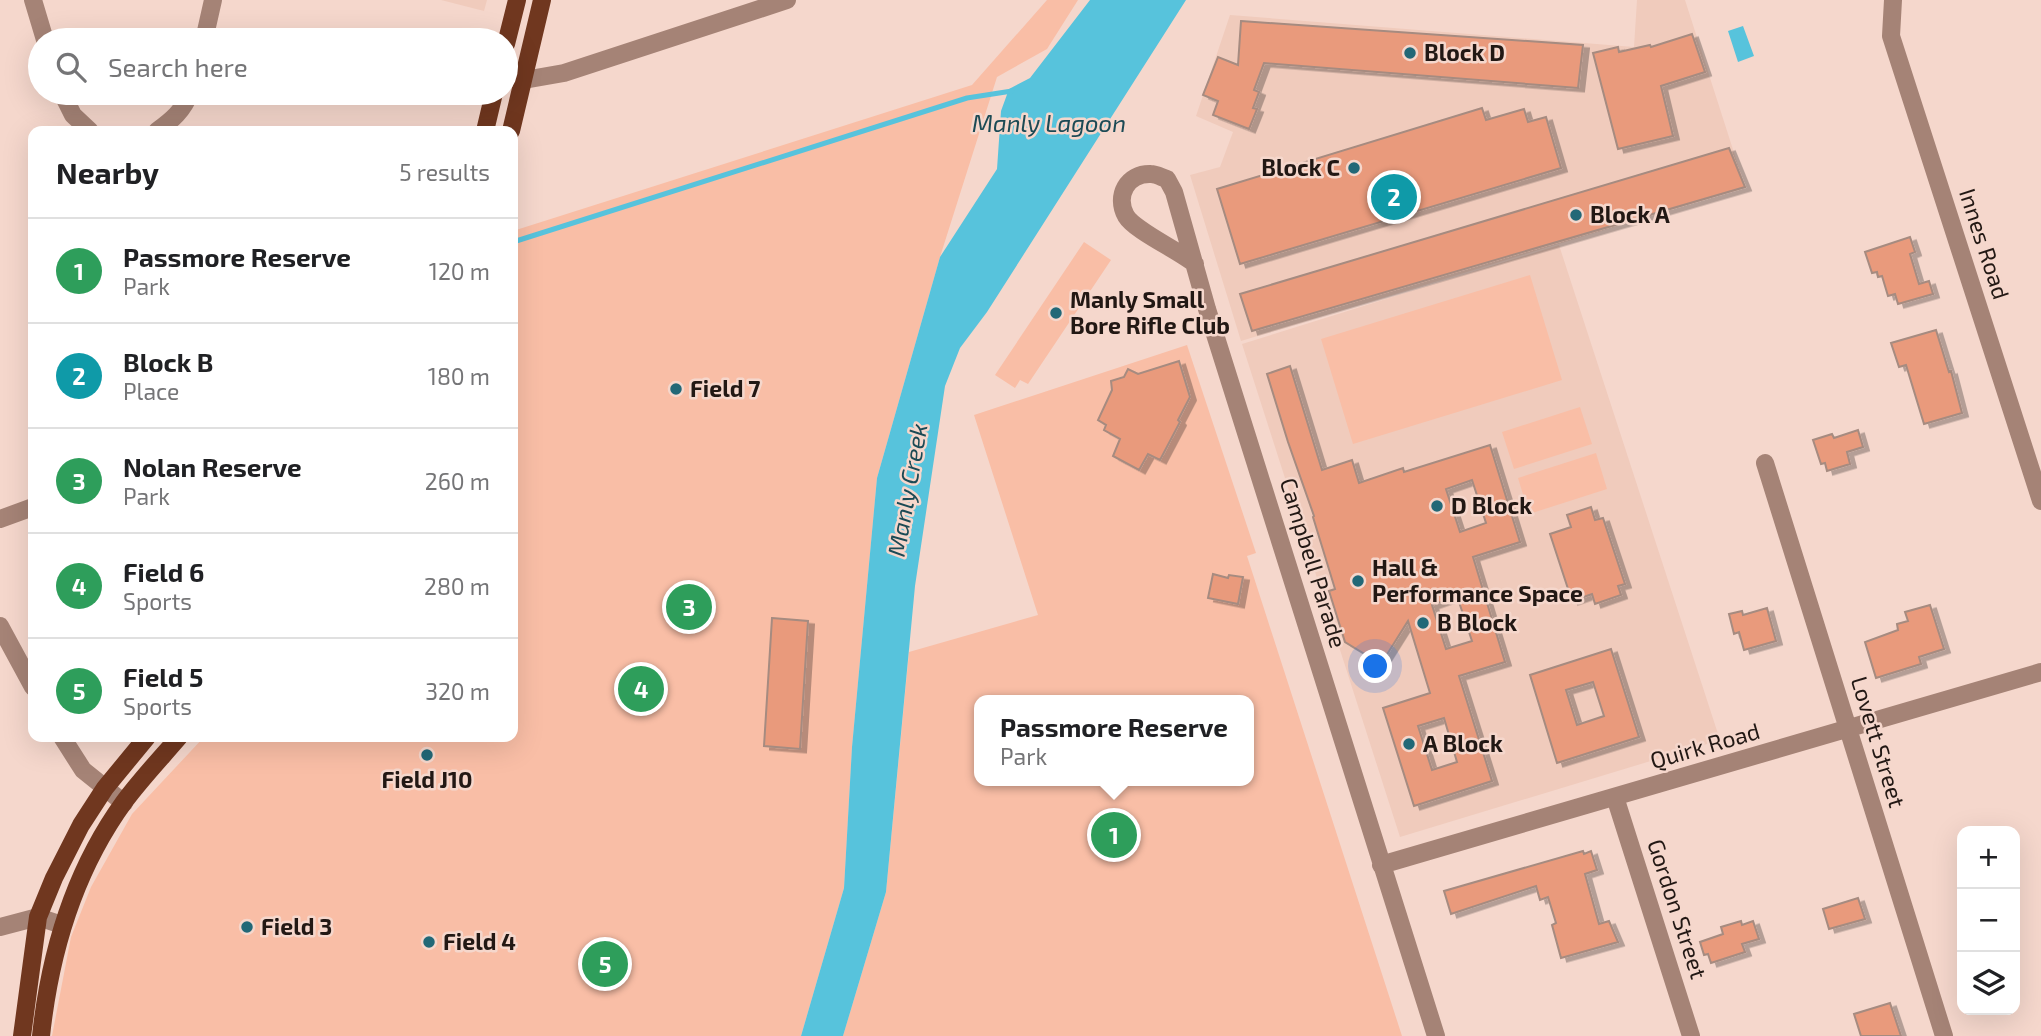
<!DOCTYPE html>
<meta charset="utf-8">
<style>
body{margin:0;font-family:"Exo 2",sans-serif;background:#f2f2f2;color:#202124}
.controls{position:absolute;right:21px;bottom:21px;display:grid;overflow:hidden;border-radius:14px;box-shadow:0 7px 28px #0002}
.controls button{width:63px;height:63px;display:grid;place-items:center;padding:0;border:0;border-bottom:2px solid #e0e0e0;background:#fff;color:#202124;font:35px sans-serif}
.you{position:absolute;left:1376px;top:667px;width:24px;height:24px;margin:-18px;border:5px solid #fff;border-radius:50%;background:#1a73e8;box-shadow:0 0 0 10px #1a73e833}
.badge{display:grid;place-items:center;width:46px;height:46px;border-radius:50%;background:#226877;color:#fff;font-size:23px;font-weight:700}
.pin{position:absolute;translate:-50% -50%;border:4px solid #fff;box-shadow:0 2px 7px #0006}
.popup{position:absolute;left:974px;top:695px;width:280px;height:91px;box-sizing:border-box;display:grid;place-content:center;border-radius:14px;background:#fff;filter:drop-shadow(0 2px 5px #0005);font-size:23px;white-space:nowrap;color:#757577}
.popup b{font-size:26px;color:#202124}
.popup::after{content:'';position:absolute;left:50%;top:100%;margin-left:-14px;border:14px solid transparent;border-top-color:#fff}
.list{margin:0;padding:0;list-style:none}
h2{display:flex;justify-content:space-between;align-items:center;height:91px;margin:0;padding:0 28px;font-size:30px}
h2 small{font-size:23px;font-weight:400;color:#757577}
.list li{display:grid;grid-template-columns:46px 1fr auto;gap:21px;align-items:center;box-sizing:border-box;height:105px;padding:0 28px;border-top:2px solid #e0e0e0}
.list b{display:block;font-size:26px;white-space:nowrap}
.list p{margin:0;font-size:23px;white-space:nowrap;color:#757577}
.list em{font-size:23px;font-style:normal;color:#757577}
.icon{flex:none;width:38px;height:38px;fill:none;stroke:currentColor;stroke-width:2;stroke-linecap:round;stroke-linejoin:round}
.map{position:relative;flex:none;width:2041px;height:1036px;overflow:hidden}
.search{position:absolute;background:#fff;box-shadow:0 7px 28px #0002;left:28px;top:28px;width:490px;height:77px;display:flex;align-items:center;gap:18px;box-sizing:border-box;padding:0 24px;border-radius:38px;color:#757577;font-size:26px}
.panel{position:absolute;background:#fff;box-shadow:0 7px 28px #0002;left:28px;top:126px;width:490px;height:616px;border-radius:14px}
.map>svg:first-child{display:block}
.built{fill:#f0cbbc}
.green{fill:#f9bea6;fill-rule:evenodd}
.water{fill:#57c3dc}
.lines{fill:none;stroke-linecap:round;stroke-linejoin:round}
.stream{stroke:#57c3dc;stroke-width:5}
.building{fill:#e99a7b;stroke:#a68b80;stroke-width:2;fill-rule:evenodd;filter:url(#shadow)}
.street{stroke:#a58376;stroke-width:18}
.primary{stroke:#70371f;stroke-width:18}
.poi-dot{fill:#226877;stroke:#f5d7cc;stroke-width:2.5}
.labels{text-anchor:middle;stroke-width:5;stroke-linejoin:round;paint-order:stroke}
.poi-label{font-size:23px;font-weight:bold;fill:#221814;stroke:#f5d7cc;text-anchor:start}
.street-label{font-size:23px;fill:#221814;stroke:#f5d7cc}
.water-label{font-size:24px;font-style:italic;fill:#1b4a55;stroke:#f5d7cc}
</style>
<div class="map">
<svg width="2041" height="1036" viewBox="0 0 2041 1036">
<defs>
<filter id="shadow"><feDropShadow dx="6" dy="3.5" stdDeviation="0" flood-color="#0004"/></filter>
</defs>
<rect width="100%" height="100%" fill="#f5d7cc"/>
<!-- built -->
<path class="built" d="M 441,0 L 487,0 L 484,11 Z
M 1637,0 L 1685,0 L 1745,187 L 1241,341 L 1190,175 L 1220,167 L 1233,132 L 1196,116 L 1230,15 L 1634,47 Z
M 1559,245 L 1720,740 L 1400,837 L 1242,344 Z"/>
<!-- green -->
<path class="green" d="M 1047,0 L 1078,0 L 1047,49 L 997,77 L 940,257 L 877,478 L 852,747 L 844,888 L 801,1036 L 52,1036 L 71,937 L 91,887 L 132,814 L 204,737 L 513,737 L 513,238 L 516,230 L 972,85 Z
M 1084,242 L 1111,260 L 1028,384 L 1020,380 L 1015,388 L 995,375 Z
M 1530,275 L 1562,380 L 1353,444 L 1321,339 Z
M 1187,345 L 1256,553 L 1247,556 L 1402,1036 L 843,1036 L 886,892 L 909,652 L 1038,615 L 974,415 ZM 979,700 L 1249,700 L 1249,781 L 979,781 Z
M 1580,407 L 1592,444 L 1514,469 L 1502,432 Z
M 1596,453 L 1607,489 L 1529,514 L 1518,478 Z"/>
<!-- water -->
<path class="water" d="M 1090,0 L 1186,0 L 987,312 L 960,348 L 945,386 L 915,586 L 886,892 L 843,1036 L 801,1036 L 844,888 L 852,747 L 877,478 L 940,257 L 997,169 L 1001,111 L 1009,89 L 1030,78 Z
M 1743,26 L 1754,56 L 1738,62 L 1728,31 Z"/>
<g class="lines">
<!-- stream -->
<path class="stream" d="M 513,242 L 967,98 L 1012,91"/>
</g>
<!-- building -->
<path class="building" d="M 1241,21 L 1583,45 L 1578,88 L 1264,63 L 1254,90 L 1259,92 L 1253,108 L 1257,109 L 1249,129 L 1213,115 L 1218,101 L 1203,95 L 1218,57 L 1238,65 Z
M 1692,34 L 1705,72 L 1661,86 L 1673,136 L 1618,149 L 1593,53 L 1618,47 L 1619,52 L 1650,45 L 1651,47 Z
M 1482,108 L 1486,120 L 1524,109 L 1528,122 L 1546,117 L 1561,168 L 1240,264 L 1217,189 Z
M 1729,148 L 1745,187 L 1252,331 L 1240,294 Z
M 1910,237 L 1915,252 L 1910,254 L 1919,284 L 1929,281 L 1933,294 L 1898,304 L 1895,294 L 1888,296 L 1882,276 L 1878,277 L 1877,272 L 1872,273 L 1865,252 Z
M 1936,330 L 1949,372 L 1951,371 L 1962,413 L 1924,424 L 1906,365 L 1899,367 L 1891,343 Z
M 1179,361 L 1190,397 L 1178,420 L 1180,422 L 1160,460 L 1148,454 L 1139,470 L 1113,456 L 1120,439 L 1104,430 L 1106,425 L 1098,420 L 1112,390 L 1111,381 L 1124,377 L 1128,369 L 1138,374 Z
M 1290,366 L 1322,470 L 1352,460 L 1359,483 L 1403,468 L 1404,472 L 1490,445 L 1520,542 L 1473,557 L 1505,662 L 1459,676 L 1492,781 L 1414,806 L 1383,708 L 1430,693 L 1408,621 L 1381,664 L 1345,642 L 1329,591 L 1335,589 L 1313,517 L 1314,516 L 1288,442 L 1267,374 ZM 1472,480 L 1486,523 L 1460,532 L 1446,489 ZM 1457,596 L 1472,641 L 1446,649 L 1432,605 ZM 1444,718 L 1457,762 L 1432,770 L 1418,726 Z
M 1858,430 L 1863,447 L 1847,452 L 1850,464 L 1827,471 L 1825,463 L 1821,464 L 1813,440 L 1832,434 L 1834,438 Z
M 1591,507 L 1595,520 L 1603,518 L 1625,584 L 1618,586 L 1621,595 L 1595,604 L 1592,594 L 1572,601 L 1550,534 L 1571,527 L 1567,515 Z
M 1213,574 L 1228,578 L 1229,575 L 1243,577 L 1238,604 L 1208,598 Z
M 1930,605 L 1944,649 L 1919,657 L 1921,664 L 1876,678 L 1865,642 L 1898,630 L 1897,624 L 1908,621 L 1905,612 Z
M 1767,608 L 1776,641 L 1744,650 L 1739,632 L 1734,634 L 1729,614 L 1742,611 L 1743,615 Z
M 772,618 L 808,621 L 800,749 L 764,746 Z
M 1611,649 L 1639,737 L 1557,763 L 1530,675 ZM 1593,682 L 1604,716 L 1577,725 L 1566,690 Z
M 1583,851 L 1584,854 L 1591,851 L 1597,870 L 1585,874 L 1599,924 L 1609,921 L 1618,942 L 1561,958 L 1552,925 L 1556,923 L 1548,897 L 1540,900 L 1536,886 L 1451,914 L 1444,891 Z
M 1858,898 L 1865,919 L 1829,929 L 1823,909 Z
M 1741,921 L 1742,925 L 1753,921 L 1759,939 L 1742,944 L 1745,952 L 1711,963 L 1708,954 L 1704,955 L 1700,942 L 1723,934 L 1721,927 Z
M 1890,1003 L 1901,1036 L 1861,1036 L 1854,1014 Z"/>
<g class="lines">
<!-- street -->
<path class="street" d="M 33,0 L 45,40
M 1893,0 L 1891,36 L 2041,501
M 204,40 L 213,0
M 506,74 L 524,80 L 564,73 L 787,0
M 62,93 L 73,115 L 90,131
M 157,131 C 172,120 183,111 190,93
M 1195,264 C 1178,250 1135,231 1126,216 C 1115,196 1127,173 1151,174 C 1156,174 1163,178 1167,179 L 1174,192 L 1207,309 L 1436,1036
M 1765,463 L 1944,1036
M 0,519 L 33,507
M 0,626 L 33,687
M 62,737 L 83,770 L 124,803
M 1615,797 L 1691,1036
M 1381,865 L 2041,672
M 0,927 L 38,917 L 62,925"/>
<!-- primary -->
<path class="primary" d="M 506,44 L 517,0
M 485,131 L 494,93
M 511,131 L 542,0
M 22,1036 L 38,917 L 54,878 L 81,825 L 105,788 L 147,737
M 41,1036 C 50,952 74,871 124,802 C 141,779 161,758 179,737"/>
</g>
<!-- markers -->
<g class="poi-dot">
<circle cx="1410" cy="53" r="7"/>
<circle cx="1354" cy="168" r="7"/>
<circle cx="1576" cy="215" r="7"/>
<circle cx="1056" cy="313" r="7"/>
<circle cx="676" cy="389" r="7"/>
<circle cx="1437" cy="506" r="7"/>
<circle cx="1358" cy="581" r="7"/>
<circle cx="1423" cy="623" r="7"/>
<circle cx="1409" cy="744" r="7"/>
<circle cx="427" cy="755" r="7"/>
<circle cx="247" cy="927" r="7"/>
<circle cx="429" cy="942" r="7"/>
</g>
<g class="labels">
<!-- poi labels -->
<g class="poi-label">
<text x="1424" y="61">Block D</text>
<text x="1340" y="176" text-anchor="end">Block C</text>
<text x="1590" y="223">Block A</text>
<text x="1070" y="308">Manly Small<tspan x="1070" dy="26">Bore Rifle Club</tspan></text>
<text x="690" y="397">Field 7</text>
<text x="1451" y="514">D Block</text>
<text x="1372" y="576">Hall &amp;<tspan x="1372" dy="26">Performance Space</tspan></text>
<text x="1437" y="631">B Block</text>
<text x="1423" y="752">A Block</text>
<text x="427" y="788" text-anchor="middle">Field J10</text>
<text x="261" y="935">Field 3</text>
<text x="443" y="950">Field 4</text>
</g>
<!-- street labels -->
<g class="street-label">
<text transform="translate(1984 244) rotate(72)" y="8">Innes Road</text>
<text transform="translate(1313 563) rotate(73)" y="8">Campbell Parade</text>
<text transform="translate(1878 742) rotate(73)" y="8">Lovett Street</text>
<text transform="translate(1705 746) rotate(-16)" y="8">Quirk Road</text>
<text transform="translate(1677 909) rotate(72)" y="8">Gordon Street</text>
</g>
<!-- water labels -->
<g class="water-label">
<text x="1049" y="132">Manly Lagoon</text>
<text transform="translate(908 490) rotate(-80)" y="8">Manly Creek</text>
</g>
</g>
</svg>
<div class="controls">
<button>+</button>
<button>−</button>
<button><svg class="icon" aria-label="layers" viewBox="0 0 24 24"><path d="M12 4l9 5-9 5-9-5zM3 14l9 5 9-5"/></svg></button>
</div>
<div class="you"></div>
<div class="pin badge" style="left:1114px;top:835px;background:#2e9e5b">1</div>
<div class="popup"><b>Passmore Reserve</b>Park</div>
<div class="pin badge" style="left:1394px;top:197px;background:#0f9aa8">2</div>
<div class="pin badge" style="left:689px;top:607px;background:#2e9e5b">3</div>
<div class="pin badge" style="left:641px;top:689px;background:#2e9e5b">4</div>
<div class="pin badge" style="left:605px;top:964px;background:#2e9e5b">5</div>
<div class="search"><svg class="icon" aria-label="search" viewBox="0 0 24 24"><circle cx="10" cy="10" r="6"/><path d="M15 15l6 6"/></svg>Search here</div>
<section class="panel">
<h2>Nearby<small>5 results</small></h2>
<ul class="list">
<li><span class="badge" style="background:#2e9e5b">1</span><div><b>Passmore Reserve</b><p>Park</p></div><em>120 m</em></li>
<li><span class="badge" style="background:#0f9aa8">2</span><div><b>Block B</b><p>Place</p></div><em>180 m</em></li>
<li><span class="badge" style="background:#2e9e5b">3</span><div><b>Nolan Reserve</b><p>Park</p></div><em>260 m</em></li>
<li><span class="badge" style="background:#2e9e5b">4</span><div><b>Field 6</b><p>Sports</p></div><em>280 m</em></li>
<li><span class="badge" style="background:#2e9e5b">5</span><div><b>Field 5</b><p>Sports</p></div><em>320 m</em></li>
</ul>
</section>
</div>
